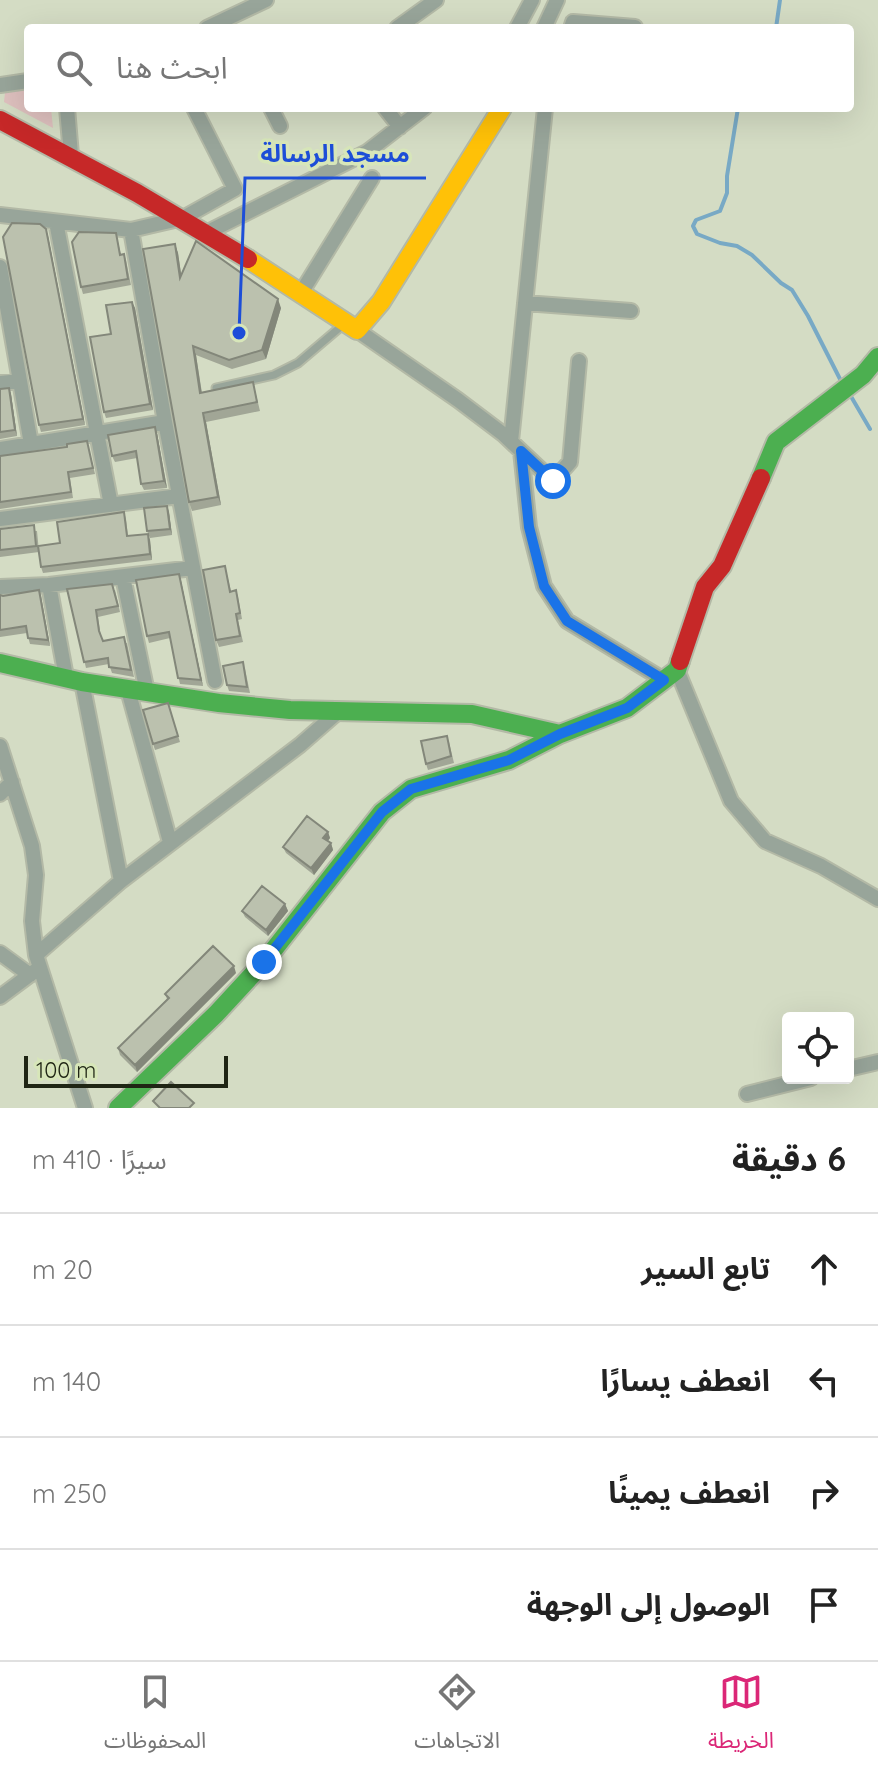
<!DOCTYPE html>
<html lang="ar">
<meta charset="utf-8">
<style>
body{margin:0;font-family:Quicksand,"Noto Sans Arabic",sans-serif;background:#f6f6f6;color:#222;direction:rtl}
.controls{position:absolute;right:24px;bottom:24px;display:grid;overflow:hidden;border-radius:8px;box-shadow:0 8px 32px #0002}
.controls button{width:72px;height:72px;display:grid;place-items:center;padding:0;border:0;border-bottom:2px solid #e0e0e0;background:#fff;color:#222;font:40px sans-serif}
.scale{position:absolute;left:24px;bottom:20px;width:204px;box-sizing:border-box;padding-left:8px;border:4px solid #1f2514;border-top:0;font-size:22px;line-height:28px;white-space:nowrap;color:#1f2514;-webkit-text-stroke:6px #d7e6b9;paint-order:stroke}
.stop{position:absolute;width:24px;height:24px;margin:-18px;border:6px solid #1a73e8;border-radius:50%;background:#fff}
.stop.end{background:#1a73e8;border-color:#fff;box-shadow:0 2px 8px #0008}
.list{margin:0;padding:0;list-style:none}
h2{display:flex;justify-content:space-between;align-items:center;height:104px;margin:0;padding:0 32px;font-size:34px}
h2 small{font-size:26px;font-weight:400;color:#767676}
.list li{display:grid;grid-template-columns:52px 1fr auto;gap:24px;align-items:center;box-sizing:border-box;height:112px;padding:0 32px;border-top:2px solid #e0e0e0}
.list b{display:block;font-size:30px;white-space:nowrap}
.list em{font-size:26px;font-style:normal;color:#767676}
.icon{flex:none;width:44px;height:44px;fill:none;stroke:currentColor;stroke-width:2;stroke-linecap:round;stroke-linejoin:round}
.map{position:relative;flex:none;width:878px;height:1108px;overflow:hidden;direction:ltr}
.search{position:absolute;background:#fff;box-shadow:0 8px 32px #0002;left:24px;right:24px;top:24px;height:88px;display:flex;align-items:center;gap:20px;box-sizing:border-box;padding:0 28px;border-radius:8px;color:#767676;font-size:30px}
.sheet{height:552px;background:#fff}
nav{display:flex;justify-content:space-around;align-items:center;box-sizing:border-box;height:112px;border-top:2px solid #e0e0e0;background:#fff;font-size:22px;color:#767676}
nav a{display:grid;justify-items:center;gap:4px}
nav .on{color:#db2777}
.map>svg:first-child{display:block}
.green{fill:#dec0be}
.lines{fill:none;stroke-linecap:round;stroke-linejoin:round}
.stream{stroke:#78a9c5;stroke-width:4}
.lane-casing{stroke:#b3b9a6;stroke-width:11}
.street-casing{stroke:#b3b9a6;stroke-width:18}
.fast-casing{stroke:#b3b9a6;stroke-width:22}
.slow-casing{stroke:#b3b9a6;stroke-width:22}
.jam-casing{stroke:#b3b9a6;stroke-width:22}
.lane{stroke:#98a59a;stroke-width:7}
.street{stroke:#98a59a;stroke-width:14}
.fast{stroke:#4caf50;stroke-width:18}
.slow{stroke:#ffc107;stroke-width:18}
.jam{stroke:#c62828;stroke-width:18}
.wall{fill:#a1a696}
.shaded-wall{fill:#83877a}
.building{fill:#bbc1ae;stroke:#83877a;stroke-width:2}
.route{stroke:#1a73e8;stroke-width:10}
.leader{fill:none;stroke:#1d4ed8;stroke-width:3}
.callout-dot{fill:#1d4ed8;stroke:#d7e6b9;stroke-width:3}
.callout-label{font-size:24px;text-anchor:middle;font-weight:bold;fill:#1d4ed8;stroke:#d7e6b9;stroke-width:7;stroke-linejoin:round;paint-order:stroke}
</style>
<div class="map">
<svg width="878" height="1108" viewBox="0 0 878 1108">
<rect width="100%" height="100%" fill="#d4dcc4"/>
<!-- green -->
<path class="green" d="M 28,88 L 28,108 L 51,108 L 53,128 L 4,102 L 5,93 Z"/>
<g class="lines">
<!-- stream -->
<path class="stream" d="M 776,28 L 780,0
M 738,108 L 727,176 L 727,193 L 720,211 L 696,220 L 693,226 L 697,234 L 720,243 L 737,246 L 752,255 L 781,283 L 792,290 L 808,316 L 842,383
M 849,393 L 870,429"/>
<defs>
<path id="lane" d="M 216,388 L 274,375 L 298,363 L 344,324"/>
<path id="street" d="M 207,28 L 266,0
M 397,28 L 436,0
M 517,28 L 532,0
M 544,28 L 557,0
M 571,28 L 573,22 L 635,27
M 0,85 L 28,81
M 67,108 L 71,155
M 271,108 L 280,126
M 385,108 L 400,127
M 0,215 L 131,230 L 183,218 L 235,189 L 194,108
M 56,222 L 111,505
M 131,230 L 165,422 L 215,681
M 206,233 L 367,152 L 424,108
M 0,267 L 31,444
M 301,293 L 372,178
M 525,303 L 631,311
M 357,330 L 458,400 L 503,434 L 521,451 L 529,527 L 544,586 L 567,621 L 664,680
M 0,383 L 20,381
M 511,441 L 545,108
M 0,449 L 165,422
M 521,451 L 553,481 L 570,462 L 579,361
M 0,519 L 179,496
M 123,577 L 147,692
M 49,585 L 66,677
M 0,587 L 49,585 L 193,568
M 677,670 L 731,801 L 765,841 L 821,866 L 878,899
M 82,682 L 121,881
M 128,690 L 170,842
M 0,746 L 32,846 L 36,875 L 32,921 L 36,955 L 85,1108
M 0,794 L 12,782
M 0,953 L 30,975
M 36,955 L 121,881 L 300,745 L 339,711
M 0,997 L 39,968
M 848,1069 L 878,1062
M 747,1094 L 811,1078"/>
<path id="fast" d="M 761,478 L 776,442 L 863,375 L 878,357
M 0,663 L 82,682 L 219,703 L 290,710 L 472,714 L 560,734
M 118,1108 L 216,1014 L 264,962 L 382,812 L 411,789 L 509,760 L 560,734 L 627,708 L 677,670 L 680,661"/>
<path id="slow" d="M 248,259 L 357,330 L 381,302 L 502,108"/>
<path id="jam" d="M 0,120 L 137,193 L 248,259
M 680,661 L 705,587 L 722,566 L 761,478"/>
</defs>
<!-- lane casing -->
<use href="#lane" class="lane-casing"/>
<!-- street casing -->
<use href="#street" class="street-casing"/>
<!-- fast casing -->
<use href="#fast" class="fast-casing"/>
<!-- slow casing -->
<use href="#slow" class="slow-casing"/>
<!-- jam casing -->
<use href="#jam" class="jam-casing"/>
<!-- lane -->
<use href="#lane" class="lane"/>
<!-- street -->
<use href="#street" class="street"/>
<!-- fast -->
<use href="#fast" class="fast"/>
<!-- slow -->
<use href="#slow" class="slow"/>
<!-- jam -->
<use href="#jam" class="jam"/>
</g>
<!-- wall -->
<path class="wall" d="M 46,229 L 48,236 L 85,425 L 41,432 L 39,425 Z
M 116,233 L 121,255 L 124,254 L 126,260 L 131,285 L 83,294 L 81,287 Z
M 175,244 L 178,253 L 181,274 L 281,308 L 266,359 L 232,369 L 196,355 L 202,393 L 253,382 L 260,411 L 206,422 L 221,505 L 192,511 L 189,502 Z
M 132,302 L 135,308 L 153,410 L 106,418 L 104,412 L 111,334 Z
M 9,388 L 11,394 L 17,436 L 0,439 L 0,389 Z
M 155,427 L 157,433 L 167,488 L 144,490 L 141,484 L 137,458 L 115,462 L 112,456 Z
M 87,441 L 95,474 L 70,478 L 73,498 L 0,509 L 0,456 L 67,447 Z
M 167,506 L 169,512 L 172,535 L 150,538 L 147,531 Z
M 124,512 L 126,519 L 128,536 L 150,540 L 152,560 L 43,573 L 41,567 L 60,543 Z
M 0,529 L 37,531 L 39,552 L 0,557 Z
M 225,566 L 231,591 L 236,590 L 238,597 L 242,619 L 238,620 L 243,642 L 219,647 L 216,640 Z
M 179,574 L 181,581 L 203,686 L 180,684 L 170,638 L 149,643 L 147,636 Z
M 67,589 L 115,590 L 120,612 L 98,617 L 101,637 L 103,641 L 127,643 L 134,677 L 112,673 L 109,664 L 86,668 Z
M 39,590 L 50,646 L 30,644 L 27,633 L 0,637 L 0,595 L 3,596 Z
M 245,669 L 250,693 L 229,691 L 227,685 Z
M 168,703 L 180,742 L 155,750 L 153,744 Z
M 449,742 L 454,763 L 428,770 L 426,764 Z
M 328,832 L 330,838 L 328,841 L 331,843 L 333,850 L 314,875 L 286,853 L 283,847 Z
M 285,904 L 288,911 L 268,936 L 245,917 L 242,911 Z
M 236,973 L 137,1072 L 120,1055 L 118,1048 L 167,999 L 165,994 Z"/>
<!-- shaded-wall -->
<path class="shaded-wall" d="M 46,229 L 48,236 L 85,425 L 83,419 Z
M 175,244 L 178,253 L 183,287 L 180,278 Z
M 278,299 L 281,308 L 266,359 L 262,350 Z
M 132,302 L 135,308 L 153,410 L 150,404 Z
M 193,346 L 196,355 L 203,402 L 200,393 Z
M 9,388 L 11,394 L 17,436 L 15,430 Z
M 203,413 L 206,422 L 221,505 L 218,497 Z
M 155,427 L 157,433 L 167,488 L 164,481 Z
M 167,506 L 169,512 L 172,535 L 170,529 Z
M 148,534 L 150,540 L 152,560 L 150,554 Z
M 179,574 L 181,581 L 203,686 L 201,680 Z
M 39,590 L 41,596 L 50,646 L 48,640 Z
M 328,832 L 330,838 L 325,844 L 323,838 Z
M 331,843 L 333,850 L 314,875 L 311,868 Z
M 285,904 L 288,911 L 268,936 L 266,930 Z
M 234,966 L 236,973 L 137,1072 L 135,1065 Z"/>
<!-- building -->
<path class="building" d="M 12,223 L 40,224 L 46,229 L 83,419 L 39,425 L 3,237 Z
M 79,232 L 116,233 L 120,255 L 124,254 L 128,279 L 81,287 L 72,242 Z
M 196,241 L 278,299 L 262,350 L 229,360 L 193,346 L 200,393 L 253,382 L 257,402 L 203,413 L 218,497 L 189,502 L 143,249 L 175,244 L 180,278 Z
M 132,302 L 150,404 L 104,412 L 90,337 L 111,334 L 106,305 Z
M 9,388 L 15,430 L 0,432 L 0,389 Z
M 155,427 L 164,481 L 141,484 L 136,451 L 112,456 L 108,435 Z
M 87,441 L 93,468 L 68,472 L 71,492 L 0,502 L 0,456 L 67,447 L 67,444 Z
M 167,506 L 170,529 L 147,531 L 144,508 Z
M 124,512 L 127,536 L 148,534 L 150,554 L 41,567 L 38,546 L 60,543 L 57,522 Z
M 34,525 L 36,546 L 0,550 L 0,529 Z
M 225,566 L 230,592 L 236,590 L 240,613 L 236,614 L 240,636 L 216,640 L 203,570 Z
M 179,574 L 201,680 L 178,678 L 169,632 L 147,636 L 136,580 Z
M 112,584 L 118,606 L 96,610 L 99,631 L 103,641 L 124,637 L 131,670 L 109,667 L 108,658 L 84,662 L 67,589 Z
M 39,590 L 48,640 L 28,638 L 26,626 L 0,630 L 0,595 L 3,596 Z
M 243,662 L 247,687 L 227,685 L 223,666 Z
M 168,703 L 178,736 L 153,744 L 143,710 Z
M 447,736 L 451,756 L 426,764 L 421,741 Z
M 307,816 L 328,832 L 323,838 L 331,843 L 311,868 L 283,847 Z
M 262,886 L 285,904 L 266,930 L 242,911 Z
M 213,946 L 234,966 L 135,1065 L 118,1048 L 169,998 L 165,994 Z
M 171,1082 L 194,1103 L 189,1108 L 160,1108 L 153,1101 Z"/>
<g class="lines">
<!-- route -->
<path class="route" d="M 264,962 L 382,812 L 411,789 L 509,760 L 560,734 L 627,708 L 664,680 L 567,621 L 544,586 L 529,527 L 521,451 L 553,481"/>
</g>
<!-- callouts -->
<path class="leader" d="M239 333L245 178H426"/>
<circle class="callout-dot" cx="239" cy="333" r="8"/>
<g class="callout-label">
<text x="335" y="162">مسجد الرسالة</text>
</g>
</svg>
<div class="controls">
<button><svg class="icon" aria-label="locate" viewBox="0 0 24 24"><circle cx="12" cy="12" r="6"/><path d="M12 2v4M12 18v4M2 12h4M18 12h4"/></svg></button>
</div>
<div class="scale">100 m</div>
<div class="stop" style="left:553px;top:481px"></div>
<div class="stop end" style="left:264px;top:962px"></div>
<div class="search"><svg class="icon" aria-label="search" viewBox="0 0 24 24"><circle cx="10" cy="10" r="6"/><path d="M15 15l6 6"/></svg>ابحث هنا</div>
</div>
<section class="sheet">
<h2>6 دقيقة<small>سيرًا · 410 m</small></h2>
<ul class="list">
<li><svg class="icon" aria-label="ahead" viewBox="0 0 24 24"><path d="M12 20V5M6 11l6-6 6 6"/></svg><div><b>تابع السير</b></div><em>20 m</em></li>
<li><svg class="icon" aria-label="left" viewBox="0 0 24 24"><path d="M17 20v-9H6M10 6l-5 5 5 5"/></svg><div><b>انعطف يسارًا</b></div><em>140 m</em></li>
<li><svg class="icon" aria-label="right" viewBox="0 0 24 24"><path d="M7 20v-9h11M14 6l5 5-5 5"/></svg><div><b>انعطف يمينًا</b></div><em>250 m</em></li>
<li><svg class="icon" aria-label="arrive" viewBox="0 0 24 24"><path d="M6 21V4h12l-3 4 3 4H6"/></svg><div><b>الوصول إلى الوجهة</b></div></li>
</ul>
</section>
<nav>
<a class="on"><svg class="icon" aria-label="map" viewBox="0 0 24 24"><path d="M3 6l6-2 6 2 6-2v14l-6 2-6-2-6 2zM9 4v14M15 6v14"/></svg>الخريطة</a>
<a><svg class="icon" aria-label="directions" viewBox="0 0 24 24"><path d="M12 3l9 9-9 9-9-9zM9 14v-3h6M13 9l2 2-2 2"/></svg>الاتجاهات</a>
<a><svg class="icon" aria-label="saved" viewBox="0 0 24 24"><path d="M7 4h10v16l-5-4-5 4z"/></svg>المحفوظات</a>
</nav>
